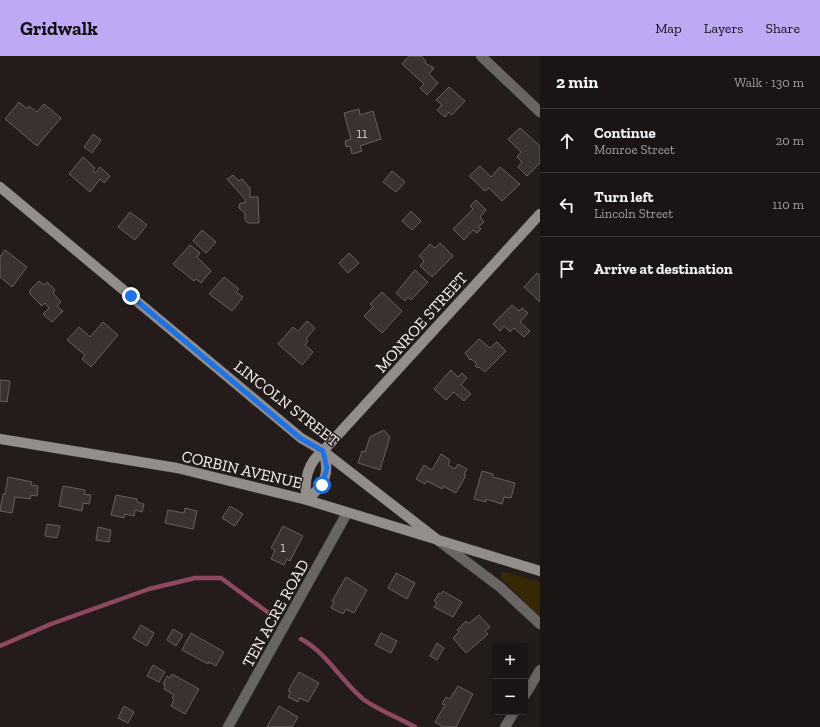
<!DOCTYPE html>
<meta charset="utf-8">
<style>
body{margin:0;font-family:"Zilla Slab",serif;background:#272222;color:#f1f3f6}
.controls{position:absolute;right:12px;bottom:12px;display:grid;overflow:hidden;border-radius:4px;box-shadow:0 2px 6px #0003}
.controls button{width:36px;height:36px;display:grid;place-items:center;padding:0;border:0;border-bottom:1px solid #383434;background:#1a1514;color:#f1f3f6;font:20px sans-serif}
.stop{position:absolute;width:12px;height:12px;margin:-9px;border:3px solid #1a73e8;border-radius:50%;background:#fff}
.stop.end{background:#1a73e8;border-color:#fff;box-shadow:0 1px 4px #0008}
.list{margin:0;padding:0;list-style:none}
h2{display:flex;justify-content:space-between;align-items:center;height:52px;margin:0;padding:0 16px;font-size:17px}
h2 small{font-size:13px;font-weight:400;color:#9f9fa0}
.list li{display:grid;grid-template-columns:26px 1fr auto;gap:12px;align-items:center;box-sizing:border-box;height:64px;padding:0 16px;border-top:1px solid #383434}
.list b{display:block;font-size:15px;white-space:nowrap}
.list p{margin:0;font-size:13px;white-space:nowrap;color:#9f9fa0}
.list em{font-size:13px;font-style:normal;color:#9f9fa0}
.icon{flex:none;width:22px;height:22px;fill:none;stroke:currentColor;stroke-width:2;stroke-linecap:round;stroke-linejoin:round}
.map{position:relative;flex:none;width:540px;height:671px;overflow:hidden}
header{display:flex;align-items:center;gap:24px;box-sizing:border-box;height:56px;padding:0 20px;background:#bfa9f4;color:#111}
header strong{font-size:19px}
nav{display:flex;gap:22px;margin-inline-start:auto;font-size:14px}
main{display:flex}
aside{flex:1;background:#1a1514}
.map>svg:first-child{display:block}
.green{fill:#372805}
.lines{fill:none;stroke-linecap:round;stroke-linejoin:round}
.stream{stroke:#8e485f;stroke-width:4.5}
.building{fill:#393231;stroke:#686060}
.street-casing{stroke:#3d3634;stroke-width:11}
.secondary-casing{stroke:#3d3634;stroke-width:11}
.street{stroke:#686563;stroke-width:10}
.secondary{stroke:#938e8b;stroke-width:10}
.route{stroke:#1a73e8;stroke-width:5}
.labels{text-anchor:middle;stroke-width:3;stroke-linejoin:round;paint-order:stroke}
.number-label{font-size:14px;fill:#c8c4c2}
.street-label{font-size:16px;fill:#f8f4f2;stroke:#231c1a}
</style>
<header>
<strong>Gridwalk</strong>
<nav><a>Map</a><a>Layers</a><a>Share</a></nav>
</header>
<main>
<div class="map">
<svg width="540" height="671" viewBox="0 0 540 671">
<rect width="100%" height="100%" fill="#231c1a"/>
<!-- green -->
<path class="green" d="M 505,516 L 540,526 L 540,561 L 502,523 L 500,517 Z"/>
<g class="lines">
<!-- stream -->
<path class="stream" d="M 301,583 C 327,597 341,625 363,643 C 376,653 401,663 415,671
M 0,590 L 51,568 L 149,533 L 195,522 L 221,522 L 270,558"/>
</g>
<!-- building -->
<path class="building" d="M 409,0 L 421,0 L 426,5 L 425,7 L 434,12 L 429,18 L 438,27 L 427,39 L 420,32 L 424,28 L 402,8 Z
M 449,31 L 465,45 L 452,59 L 449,56 L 445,61 L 437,54 L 442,49 L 436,44 Z
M 19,46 L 27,53 L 29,50 L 37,56 L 44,48 L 61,62 L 37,90 L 5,63 Z
M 359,53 L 360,59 L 373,55 L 381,83 L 360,90 L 362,95 L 352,98 L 350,90 L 346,91 L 345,85 L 351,83 L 344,57 Z
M 520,72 L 540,90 L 540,107 L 527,120 L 518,111 L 522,106 L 517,101 L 521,96 L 508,83 Z
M 93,78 L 101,84 L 92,97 L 84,91 Z
M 83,101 L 95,112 L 93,115 L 95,117 L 100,111 L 110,120 L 104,127 L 100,123 L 90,136 L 69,118 Z
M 480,110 L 491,121 L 500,111 L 520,128 L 502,145 L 489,132 L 485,135 L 469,120 Z
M 392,115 L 405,126 L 396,136 L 383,126 Z
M 233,119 L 239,125 L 242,123 L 250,132 L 250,141 L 258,141 L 259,167 L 248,167 L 245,163 L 245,157 L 239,152 L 240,147 L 245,147 L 245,143 L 227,123 Z
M 476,144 L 486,154 L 480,161 L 484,166 L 478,171 L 481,173 L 477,177 L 473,174 L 464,184 L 453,173 L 473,153 L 470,150 Z
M 411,155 L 421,165 L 412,174 L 402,165 Z
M 130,156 L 147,169 L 135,184 L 118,171 Z
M 202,174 L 216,186 L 206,197 L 193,185 Z
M 440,187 L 453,200 L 432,221 L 420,210 L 424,205 L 419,200 L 430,188 L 435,192 Z
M 190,189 L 200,197 L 197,201 L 211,215 L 201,227 L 196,223 L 194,225 L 173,208 Z
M 5,194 L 27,211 L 12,231 L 0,221 L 0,201 Z
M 349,197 L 359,207 L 348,217 L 339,207 Z
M 415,214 L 428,226 L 411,244 L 408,241 L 405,245 L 396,237 Z
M 537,217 L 540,220 L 540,246 L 524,231 Z
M 224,221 L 239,233 L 236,236 L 243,241 L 232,255 L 209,238 Z
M 39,225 L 44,229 L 47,226 L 55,234 L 53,237 L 61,246 L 57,250 L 63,255 L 52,266 L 43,258 L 49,252 L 45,247 L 42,250 L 30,238 L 30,234 Z
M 382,236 L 402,255 L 382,277 L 364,260 L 373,251 L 370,248 Z
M 512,249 L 519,255 L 522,252 L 528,257 L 520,266 L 530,275 L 524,281 L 514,272 L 510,276 L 504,270 L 500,275 L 493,268 Z
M 307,265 L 315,272 L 306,283 L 308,285 L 305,289 L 313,296 L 302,309 L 278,288 L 293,271 L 298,275 Z
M 103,266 L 118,279 L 91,311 L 82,303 L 85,299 L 67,284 L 79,271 L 90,281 Z
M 479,283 L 490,292 L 497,286 L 506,295 L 485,316 L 479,311 L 478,312 L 475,310 L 477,308 L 471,303 L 470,304 L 465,297 Z
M 451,314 L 458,321 L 462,317 L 467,322 L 461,329 L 471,338 L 464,345 L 454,336 L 446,344 L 434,333 Z
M 0,324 L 10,325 L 7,346 L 0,345 Z
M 384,374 L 390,381 L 380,414 L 358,407 L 362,395 L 365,396 L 370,381 Z
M 441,398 L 450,404 L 448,409 L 455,413 L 458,408 L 467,413 L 464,418 L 466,419 L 456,437 L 443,430 L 442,433 L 427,425 L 425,428 L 416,423 L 424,409 L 432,414 Z
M 482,415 L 493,418 L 493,421 L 515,427 L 511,442 L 504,441 L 502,448 L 486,443 L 486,446 L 474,443 Z
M 8,421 L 32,426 L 31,429 L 38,430 L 37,440 L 31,439 L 30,443 L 15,441 L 12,457 L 0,455 L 3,438 L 5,438 Z
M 63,430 L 85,434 L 84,438 L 91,439 L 89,448 L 83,447 L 82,455 L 59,450 Z
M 116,439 L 137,443 L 137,446 L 144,448 L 142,456 L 135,454 L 134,460 L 125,458 L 124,462 L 111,459 Z
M 230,450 L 243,458 L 235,470 L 222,462 Z
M 185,452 L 197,455 L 193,473 L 165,467 L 168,454 L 184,457 Z
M 47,468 L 60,470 L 57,482 L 45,480 Z
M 283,470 L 303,480 L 290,505 L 287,503 L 284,509 L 271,503 L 275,494 L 271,492 Z
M 98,471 L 111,474 L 109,486 L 96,484 Z
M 396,517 L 415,527 L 407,543 L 388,532 Z
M 346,521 L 367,534 L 354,557 L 346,553 L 343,558 L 331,552 L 334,546 L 332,545 Z
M 443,535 L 462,546 L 453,561 L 434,551 L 437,547 L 434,545 L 439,537 L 441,538 Z
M 479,559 L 490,571 L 485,575 L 488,578 L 466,597 L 453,582 L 459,576 L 457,574 L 466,565 L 468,568 Z
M 141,569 L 154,577 L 147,590 L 133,582 Z
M 173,573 L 183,579 L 176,590 L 167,584 Z
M 191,577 L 224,596 L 216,610 L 209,606 L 208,608 L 182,594 Z
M 381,577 L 397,585 L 391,597 L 375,589 Z
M 437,587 L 444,592 L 437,604 L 430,600 Z
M 153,609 L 165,616 L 159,626 L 147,620 Z
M 299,616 L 319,627 L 308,646 L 300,642 L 298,646 L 288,641 L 291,636 L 288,635 Z
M 172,618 L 199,633 L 185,658 L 171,650 L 174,644 L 172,642 L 174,639 L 164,633 L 165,629 L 163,628 L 167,620 L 170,622 Z
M 458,630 L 473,638 L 456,671 L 443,671 L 435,666 L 445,649 L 442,648 L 446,641 L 450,643 Z
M 124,650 L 134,656 L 128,667 L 118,662 Z
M 279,650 L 298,661 L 292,671 L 267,671 Z"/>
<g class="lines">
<defs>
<path id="street" d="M 481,0 L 540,56
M 439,485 L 500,531 L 540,568
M 525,639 L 540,614
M 228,671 L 347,457
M 505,671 L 514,656"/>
<path id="secondary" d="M 0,131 L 301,382 L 323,395 L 439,485
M 0,383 L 177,412 L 307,444 L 540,515
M 323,395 C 331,418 324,429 307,444 C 303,425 308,406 323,395 L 540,158"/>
</defs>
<!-- street casing -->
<use href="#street" class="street-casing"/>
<!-- secondary casing -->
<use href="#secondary" class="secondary-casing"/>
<!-- street -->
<use href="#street" class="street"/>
<!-- secondary -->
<use href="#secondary" class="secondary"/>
</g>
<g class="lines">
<!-- route -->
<path class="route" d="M 131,240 L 300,382 L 323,395 L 327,412 L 322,429"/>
</g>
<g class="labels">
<!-- number labels -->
<g class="number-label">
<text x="362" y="82">11</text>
<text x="283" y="496">1</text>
</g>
<!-- street labels -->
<g class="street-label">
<text transform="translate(421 266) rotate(-48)" y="6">MONROE STREET</text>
<text transform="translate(287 347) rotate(38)" y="6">LINCOLN STREET</text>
<text transform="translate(242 413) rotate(13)" y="6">CORBIN AVENUE</text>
<text transform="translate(275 557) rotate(-61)" y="6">TEN ACRE ROAD</text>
</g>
</g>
</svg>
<div class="controls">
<button>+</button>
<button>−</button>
</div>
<div class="stop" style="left:322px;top:429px"></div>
<div class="stop end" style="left:131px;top:240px"></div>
</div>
<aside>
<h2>2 min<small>Walk · 130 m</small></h2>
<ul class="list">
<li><svg class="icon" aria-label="ahead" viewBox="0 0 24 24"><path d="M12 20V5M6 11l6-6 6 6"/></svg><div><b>Continue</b><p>Monroe Street</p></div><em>20 m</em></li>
<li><svg class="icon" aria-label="left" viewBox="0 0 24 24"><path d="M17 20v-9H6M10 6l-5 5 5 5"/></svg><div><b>Turn left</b><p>Lincoln Street</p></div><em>110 m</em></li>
<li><svg class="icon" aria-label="arrive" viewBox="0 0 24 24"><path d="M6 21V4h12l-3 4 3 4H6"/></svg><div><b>Arrive at destination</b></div></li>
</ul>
</aside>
</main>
